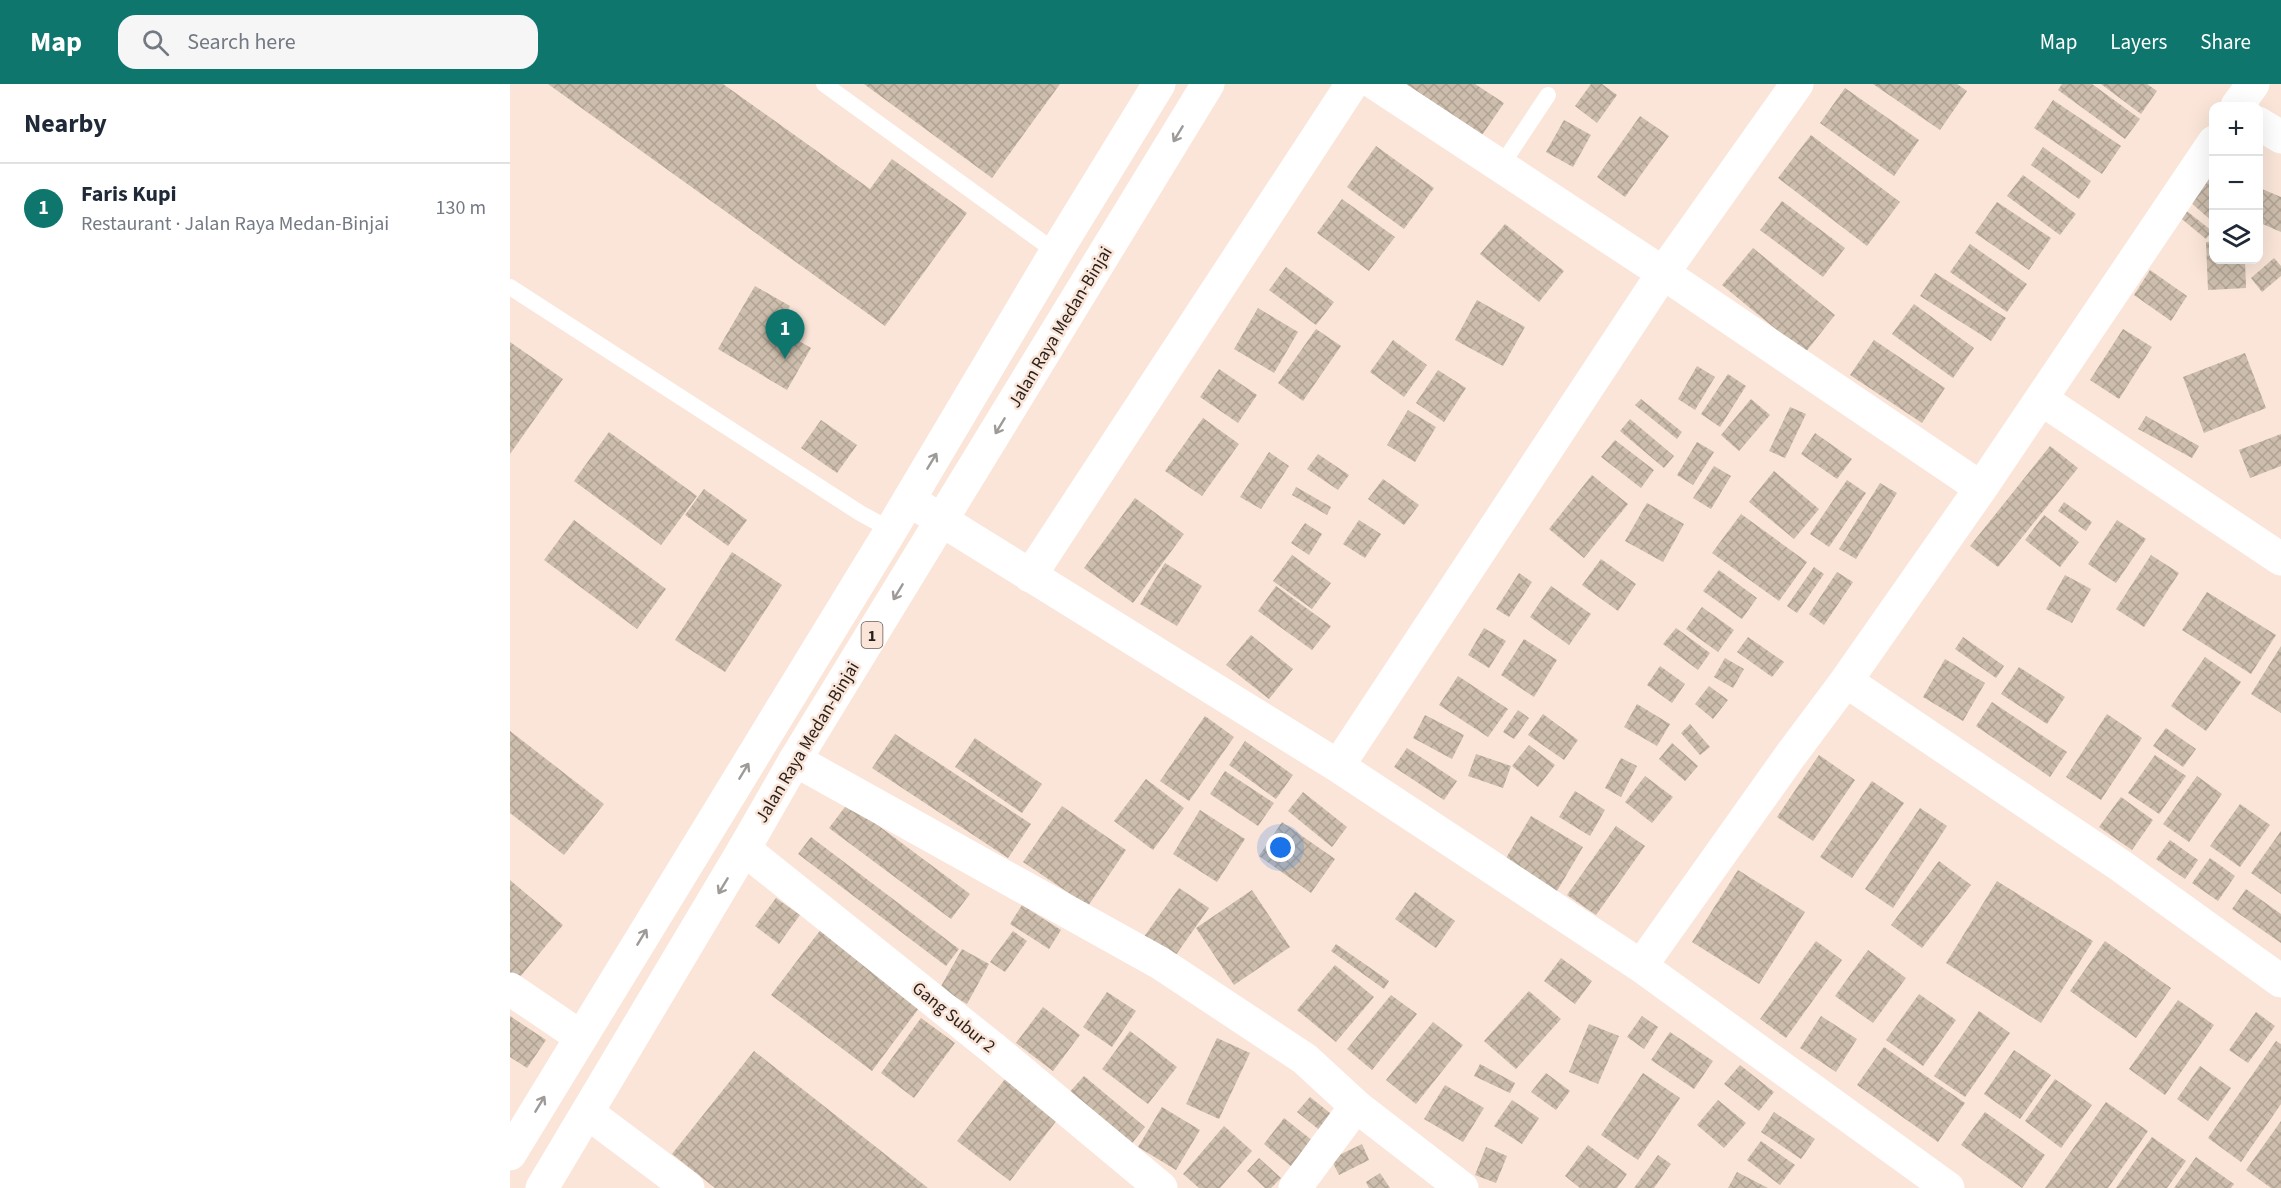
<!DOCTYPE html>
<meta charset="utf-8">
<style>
body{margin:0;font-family:"Source Sans 3",sans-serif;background:#f6f6f7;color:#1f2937}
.controls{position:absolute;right:18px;top:18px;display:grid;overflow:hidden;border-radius:12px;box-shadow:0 6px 24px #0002}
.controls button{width:54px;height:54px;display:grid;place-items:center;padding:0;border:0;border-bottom:2px solid #e0e1e3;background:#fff;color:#1f2937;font:30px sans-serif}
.you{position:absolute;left:771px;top:764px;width:21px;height:21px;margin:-15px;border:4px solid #fff;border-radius:50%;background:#1a73e8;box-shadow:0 0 0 9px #1a73e833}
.badge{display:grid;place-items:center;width:39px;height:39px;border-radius:50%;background:#0f766e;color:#fff;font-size:20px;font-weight:700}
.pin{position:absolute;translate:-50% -50px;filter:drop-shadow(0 2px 3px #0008)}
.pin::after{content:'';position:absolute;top:32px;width:21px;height:18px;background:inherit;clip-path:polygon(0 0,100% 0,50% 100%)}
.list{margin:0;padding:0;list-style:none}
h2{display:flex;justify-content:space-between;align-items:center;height:78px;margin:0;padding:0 24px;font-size:26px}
h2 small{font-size:20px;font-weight:400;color:#747a83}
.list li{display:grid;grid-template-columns:39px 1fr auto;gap:18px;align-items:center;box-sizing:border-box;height:90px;padding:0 24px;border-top:2px solid #e0e1e3}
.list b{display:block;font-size:22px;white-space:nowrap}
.list p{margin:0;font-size:20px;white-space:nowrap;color:#747a83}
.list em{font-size:20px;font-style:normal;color:#747a83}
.icon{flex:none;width:33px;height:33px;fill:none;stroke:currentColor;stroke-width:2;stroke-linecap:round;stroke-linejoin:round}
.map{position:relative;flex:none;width:1771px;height:1104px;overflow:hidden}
header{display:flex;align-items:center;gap:36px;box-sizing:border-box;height:84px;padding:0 30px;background:#0f766e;color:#fff}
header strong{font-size:28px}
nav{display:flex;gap:33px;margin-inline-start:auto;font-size:21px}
.search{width:420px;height:54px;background:#f6f6f7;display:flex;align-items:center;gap:15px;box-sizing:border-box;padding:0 21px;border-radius:18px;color:#747a83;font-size:22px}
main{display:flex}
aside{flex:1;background:#fff}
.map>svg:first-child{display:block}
.building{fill:url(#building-cross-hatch)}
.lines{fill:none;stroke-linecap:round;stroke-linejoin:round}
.service{stroke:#fff;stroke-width:16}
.minor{stroke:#fff;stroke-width:33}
.trunk{stroke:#fff;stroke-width:33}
.oneway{stroke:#9d9a98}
.labels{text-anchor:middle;stroke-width:5;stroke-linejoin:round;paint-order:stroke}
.shield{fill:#fae5d8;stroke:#665a53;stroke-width:1.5}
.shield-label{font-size:16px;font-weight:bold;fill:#261f1a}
.street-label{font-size:18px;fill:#261f1a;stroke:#fae5d8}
</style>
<header>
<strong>Map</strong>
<div class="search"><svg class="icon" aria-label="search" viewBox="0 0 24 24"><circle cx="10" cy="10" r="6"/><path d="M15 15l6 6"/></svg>Search here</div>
<nav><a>Map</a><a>Layers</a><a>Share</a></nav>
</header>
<main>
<aside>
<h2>Nearby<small></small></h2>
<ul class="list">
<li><span class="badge">1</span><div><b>Faris Kupi</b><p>Restaurant · Jalan Raya Medan-Binjai</p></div><em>130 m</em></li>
</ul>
</aside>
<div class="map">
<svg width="1771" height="1104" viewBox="0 0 1771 1104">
<defs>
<pattern id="building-cross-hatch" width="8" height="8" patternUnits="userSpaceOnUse" patternTransform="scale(1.5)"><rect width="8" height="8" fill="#ccbdac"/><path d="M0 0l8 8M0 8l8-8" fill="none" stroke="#afa293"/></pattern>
</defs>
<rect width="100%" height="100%" fill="#fae5d8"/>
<!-- building -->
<path class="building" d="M 38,0 L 213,0 L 360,105 L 382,75 L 457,129 L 375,242 Z
M 354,0 L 550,0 L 482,94 Z
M 896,0 L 965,0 L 994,19 L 972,51 Z
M 1081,0 L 1092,0 L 1107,11 L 1087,39 L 1065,22 Z
M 1363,0 L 1447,0 L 1457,7 L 1430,46 Z
M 1552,0 L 1582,0 L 1630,35 L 1615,55 L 1548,6 Z
M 1591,0 L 1637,0 L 1647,7 L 1631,30 Z
M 1335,4 L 1409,56 L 1384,92 L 1310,39 Z
M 1543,16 L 1611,62 L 1592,90 L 1524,44 Z
M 1130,32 L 1159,52 L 1115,113 L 1087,93 Z
M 1054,36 L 1081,51 L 1063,83 L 1036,68 Z
M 1301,51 L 1390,118 L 1357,162 L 1268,94 Z
M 866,62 L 924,104 L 894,145 L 837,103 Z
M 1533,63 L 1581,97 L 1569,115 L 1521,81 Z
M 1513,91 L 1566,130 L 1550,151 L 1497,112 Z
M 1698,94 L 1704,99 L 1704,139 L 1679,117 Z
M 1752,105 L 1771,113 L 1771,148 L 1748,138 L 1748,112 Z
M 832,115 L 885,153 L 859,187 L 807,149 Z
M 1272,117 L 1335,164 L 1313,193 L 1250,146 Z
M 1487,118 L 1541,154 L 1519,186 L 1465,149 Z
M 1673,124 L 1702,147 L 1696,155 L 1667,131 Z
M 995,140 L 1054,187 L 1029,218 L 970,170 Z
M 1696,158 L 1704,158 L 1704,176 L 1735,176 L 1736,204 L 1698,206 Z
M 1460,160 L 1517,200 L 1497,228 L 1440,188 Z
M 1243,164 L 1325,231 L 1295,269 L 1212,201 Z
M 1764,174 L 1771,182 L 1771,192 L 1752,208 L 1741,194 Z
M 776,183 L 824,218 L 806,241 L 759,206 Z
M 1640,186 L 1677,212 L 1661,237 L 1624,211 Z
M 1425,189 L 1496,234 L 1481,257 L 1410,212 Z
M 245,202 L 280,222 L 267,244 L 301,264 L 277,306 L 208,265 Z
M 967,216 L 1015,243 L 993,282 L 945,256 Z
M 1404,220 L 1464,264 L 1443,294 L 1382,250 Z
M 748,224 L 788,248 L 764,289 L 724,265 Z
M 806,245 L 831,262 L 793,317 L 768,299 Z
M 1613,245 L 1642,263 L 1609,315 L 1580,296 Z
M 883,256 L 917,281 L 894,313 L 860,288 Z
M 1364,256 L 1435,304 L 1412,339 L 1340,291 Z
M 0,258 L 53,295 L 0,370 Z
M 1735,269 L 1756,324 L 1694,349 L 1673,293 Z
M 1187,282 L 1205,293 L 1185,326 L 1168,315 Z
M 709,285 L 747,311 L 728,339 L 690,313 Z
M 928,286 L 956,304 L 934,338 L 906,319 Z
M 1218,290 L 1236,302 L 1210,343 L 1191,330 Z
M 1131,315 L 1172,348 L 1167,355 L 1125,321 Z
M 1241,315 L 1260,331 L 1229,367 L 1211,351 Z
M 1280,323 L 1296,330 L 1275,374 L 1259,367 Z
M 898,326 L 926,343 L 905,378 L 877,361 Z
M 1636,332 L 1689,362 L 1682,374 L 1628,345 Z
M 693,334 L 729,360 L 692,412 L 655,387 Z
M 1120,335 L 1164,372 L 1154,384 L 1110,347 Z
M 311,336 L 347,361 L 327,389 L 291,364 Z
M 99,348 L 187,412 L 151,461 L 64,397 Z
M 1305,349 L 1342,375 L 1327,395 L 1291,370 Z
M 1771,350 L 1771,382 L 1740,394 L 1729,366 Z
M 1105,356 L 1144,386 L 1131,404 L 1091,373 Z
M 1187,358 L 1204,368 L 1183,401 L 1167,391 Z
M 1540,362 L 1568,384 L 1488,483 L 1460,462 Z
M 759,368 L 779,382 L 751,425 L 730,413 Z
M 808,370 L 839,391 L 828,406 L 797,385 Z
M 1204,382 L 1221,392 L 1201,425 L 1183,414 Z
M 1264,387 L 1309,425 L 1284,455 L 1239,418 Z
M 1082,391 L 1118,420 L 1074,474 L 1039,445 Z
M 873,395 L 909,421 L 894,441 L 858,415 Z
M 1337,396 L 1356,409 L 1319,463 L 1300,450 Z
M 1370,399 L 1387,409 L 1346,475 L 1329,465 Z
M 786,403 L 821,423 L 817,431 L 782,411 Z
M 194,405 L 237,436 L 218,462 L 175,431 Z
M 625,414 L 674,450 L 623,519 L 574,484 Z
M 1554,418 L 1582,438 L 1576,447 L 1548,427 Z
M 1137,419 L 1174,440 L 1153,478 L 1115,457 Z
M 1231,430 L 1297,478 L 1269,517 L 1202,469 Z
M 1534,431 L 1569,458 L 1550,483 L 1515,456 Z
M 64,436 L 156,505 L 127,545 L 34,476 Z
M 849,436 L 871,450 L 855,474 L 833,460 Z
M 1607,436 L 1636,455 L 1606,499 L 1578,480 Z
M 795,439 L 812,450 L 799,471 L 781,459 Z
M 222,468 L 272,501 L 215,588 L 165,556 Z
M 782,471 L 821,499 L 802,525 L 763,497 Z
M 1641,471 L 1669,489 L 1634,543 L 1606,525 Z
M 1091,475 L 1126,500 L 1108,527 L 1072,501 Z
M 655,479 L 692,502 L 667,542 L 630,520 Z
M 1304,483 L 1314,490 L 1287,529 L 1277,522 Z
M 1209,486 L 1247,514 L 1232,535 L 1193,507 Z
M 1327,488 L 1343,498 L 1314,541 L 1299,530 Z
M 1009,489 L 1022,498 L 999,533 L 986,525 Z
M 1555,491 L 1581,505 L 1562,539 L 1536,525 Z
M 766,502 L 821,542 L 802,566 L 748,527 Z
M 1041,502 L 1081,530 L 1059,561 L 1020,533 Z
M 1697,508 L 1766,551 L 1741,590 L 1672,546 Z
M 1192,523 L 1224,546 L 1208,568 L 1176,545 Z
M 974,544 L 996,557 L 979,584 L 958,571 Z
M 1166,544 L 1200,569 L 1188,586 L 1153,560 Z
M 741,551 L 783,585 L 759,615 L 716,581 Z
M 1238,553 L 1274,578 L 1262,593 L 1227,568 Z
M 1453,553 L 1494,582 L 1486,594 L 1445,565 Z
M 1014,555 L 1047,576 L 1024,613 L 991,591 Z
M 1771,562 L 1771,629 L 1741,610 Z
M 1695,573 L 1731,598 L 1696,647 L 1661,622 Z
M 1215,574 L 1234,585 L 1223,604 L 1204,593 Z
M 1435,575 L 1475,599 L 1453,637 L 1413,613 Z
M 1150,582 L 1175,600 L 1162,619 L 1137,601 Z
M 1509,583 L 1555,613 L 1537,640 L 1491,610 Z
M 948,592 L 998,625 L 978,653 L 929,621 Z
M 1199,602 L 1218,616 L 1203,635 L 1185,620 Z
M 1482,618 L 1557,668 L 1540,693 L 1466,642 Z
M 1127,620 L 1160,640 L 1147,662 L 1114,643 Z
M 1008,626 L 1019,634 L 1004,655 L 993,648 Z
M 1033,630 L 1068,656 L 1054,676 L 1018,651 Z
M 1597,630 L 1632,654 L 1591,716 L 1556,693 Z
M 915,631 L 954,651 L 942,675 L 903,654 Z
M 695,632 L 724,653 L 679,717 L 650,697 Z
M 1180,640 L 1200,663 L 1190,671 L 1171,649 Z
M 1656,644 L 1686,665 L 1673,683 L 1643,662 Z
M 0,647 L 94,720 L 54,771 L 0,729 Z
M 385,650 L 521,740 L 498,774 L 362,684 Z
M 465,654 L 532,700 L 512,729 L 445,683 Z
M 735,657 L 783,691 L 766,715 L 719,681 Z
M 1162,659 L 1188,682 L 1175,697 L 1149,675 Z
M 1019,661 L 1045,681 L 1028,703 L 1002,682 Z
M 897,664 L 947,697 L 934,716 L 884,683 Z
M 966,670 L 1001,682 L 993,704 L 958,692 Z
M 1309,671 L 1345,696 L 1303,757 L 1267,733 Z
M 1645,671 L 1676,692 L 1649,730 L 1618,709 Z
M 1111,674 L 1127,682 L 1111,713 L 1095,704 Z
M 715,687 L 764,719 L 748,742 L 700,710 Z
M 1135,692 L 1163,713 L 1142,739 L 1115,718 Z
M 1687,692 L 1712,710 L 1679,758 L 1653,740 Z
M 636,695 L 674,724 L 643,766 L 604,737 Z
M 1362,697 L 1394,719 L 1342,794 L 1310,773 Z
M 1065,707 L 1095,726 L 1080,752 L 1049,733 Z
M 793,708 L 837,743 L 822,763 L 778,727 Z
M 1611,713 L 1643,736 L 1622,766 L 1589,743 Z
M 338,719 L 460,810 L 441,835 L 319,744 Z
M 1730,720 L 1760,741 L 1730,783 L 1700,762 Z
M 552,722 L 616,766 L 578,822 L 513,778 Z
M 1410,724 L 1437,742 L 1383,824 L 1355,805 Z
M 690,726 L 735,755 L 707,798 L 663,770 Z
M 1021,732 L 1073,763 L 1041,817 L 989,786 Z
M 772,738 L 825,775 L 801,809 L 749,772 Z
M 1106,742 L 1135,762 L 1086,831 L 1057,811 Z
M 1771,747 L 1771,810 L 1741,789 Z
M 301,753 L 449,865 L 436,882 L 288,770 Z
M 1660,756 L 1688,776 L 1675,795 L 1646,775 Z
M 1700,774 L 1725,792 L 1708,817 L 1682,799 Z
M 1429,777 L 1461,801 L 1412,864 L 1381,841 Z
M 1228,786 L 1295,828 L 1249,900 L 1182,858 Z
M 0,796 L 53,841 L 5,899 L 0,895 Z
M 1487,797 L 1583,857 L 1531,939 L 1436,879 Z
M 669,804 L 699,824 L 663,875 L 633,854 Z
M 1736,805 L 1771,830 L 1771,859 L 1722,825 Z
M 742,806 L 780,863 L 724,901 L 686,844 Z
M 905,808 L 945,837 L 926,864 L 885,835 Z
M 266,814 L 290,831 L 269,860 L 245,842 Z
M 512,821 L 551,846 L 539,865 L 500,840 Z
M 315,840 L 415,916 L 362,987 L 261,911 Z
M 503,847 L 517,857 L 495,888 L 480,878 Z
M 1306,857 L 1332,876 L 1276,954 L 1250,935 Z
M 1595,857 L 1661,904 L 1626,954 L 1560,907 Z
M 826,860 L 879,897 L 874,905 L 821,867 Z
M 452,865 L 479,880 L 457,920 L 430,904 Z
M 1358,866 L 1396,894 L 1363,939 L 1325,912 Z
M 1051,874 L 1082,897 L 1065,920 L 1034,897 Z
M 825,881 L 864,913 L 826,958 L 787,926 Z
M 1019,907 L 1051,935 L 1006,985 L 974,957 Z
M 597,908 L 626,927 L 602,963 L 573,943 Z
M 1409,910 L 1446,936 L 1413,982 L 1376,956 Z
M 881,911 L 907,930 L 862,986 L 837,965 Z
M 1668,916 L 1704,941 L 1655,1011 L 1619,985 Z
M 533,923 L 570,951 L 543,987 L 506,959 Z
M 1469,927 L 1500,949 L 1455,1013 L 1424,992 Z
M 1746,928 L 1765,942 L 1738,979 L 1719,966 Z
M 0,932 L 36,956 L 17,984 L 0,973 Z
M 1132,932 L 1148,943 L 1134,965 L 1117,953 Z
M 1311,932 L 1347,955 L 1326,988 L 1290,964 Z
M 411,934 L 445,959 L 404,1014 L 371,989 Z
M 923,938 L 953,961 L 906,1020 L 876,996 Z
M 1079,940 L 1109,952 L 1088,1000 L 1059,988 Z
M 620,947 L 667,983 L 638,1020 L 592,985 Z
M 1160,948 L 1203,977 L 1184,1005 L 1141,976 Z
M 707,954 L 740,969 L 709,1035 L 676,1020 Z
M 1766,957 L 1771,960 L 1771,1020 L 1731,1078 L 1698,1054 Z
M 1374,963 L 1455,1019 L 1428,1058 L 1347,1001 Z
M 1504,966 L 1541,991 L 1510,1035 L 1474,1010 Z
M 244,967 L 418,1104 L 205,1104 L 162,1070 Z
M 970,980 L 1005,999 L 1000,1009 L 964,992 Z
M 1230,981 L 1264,1008 L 1249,1027 L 1214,1000 Z
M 1690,982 L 1721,1004 L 1698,1037 L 1667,1015 Z
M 502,986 L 554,1027 L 500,1097 L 447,1057 Z
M 1036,989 L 1060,1007 L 1046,1026 L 1021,1008 Z
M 1133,989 L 1170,1014 L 1128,1076 L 1091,1051 Z
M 574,992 L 635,1043 L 619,1063 L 557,1011 Z
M 1545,995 L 1582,1021 L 1551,1064 L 1515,1037 Z
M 935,1001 L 974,1024 L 953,1058 L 914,1035 Z
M 800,1013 L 825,1033 L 812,1048 L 787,1028 Z
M 1002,1016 L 1029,1034 L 1012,1060 L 984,1042 Z
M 1208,1016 L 1236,1039 L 1214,1064 L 1187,1041 Z
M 1596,1018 L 1638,1047 L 1598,1104 L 1535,1104 Z
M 652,1023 L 690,1046 L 666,1086 L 628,1063 Z
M 1264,1028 L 1305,1055 L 1291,1075 L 1251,1048 Z
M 1475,1028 L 1535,1071 L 1512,1104 L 1451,1061 Z
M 774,1034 L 803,1057 L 782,1083 L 754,1060 Z
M 1771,1037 L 1771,1104 L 1761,1104 L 1736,1086 Z
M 714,1042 L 742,1067 L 710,1104 L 689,1104 L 673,1090 Z
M 1642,1053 L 1676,1077 L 1657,1104 L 1606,1104 Z
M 1251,1057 L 1285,1081 L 1270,1101 L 1237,1076 Z
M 852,1060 L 859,1076 L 829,1091 L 821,1075 Z
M 1078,1061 L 1117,1090 L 1107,1104 L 1070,1104 L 1055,1092 Z
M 976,1063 L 997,1072 L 986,1099 L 965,1091 Z
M 1148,1071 L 1161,1080 L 1144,1104 L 1124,1104 Z
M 1686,1073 L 1724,1100 L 1721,1104 L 1664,1104 Z
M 749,1074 L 771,1094 L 761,1104 L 755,1104 L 737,1087 Z
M 1227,1088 L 1258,1104 L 1218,1104 Z
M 870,1089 L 880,1104 L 859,1104 L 856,1098 Z"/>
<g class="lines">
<!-- service -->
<path class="service" d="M 314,0 L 546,168
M 991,82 L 1038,11
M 0,203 L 350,429 L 381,446"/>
<!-- minor -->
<path class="minor" d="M 866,0 L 1153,189 L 1471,404
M 1727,22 L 1743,0
M 1748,39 L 1771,53
M 1531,315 L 1771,475
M 399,416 L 828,682 L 1131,882 L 1438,1104
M 520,492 L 842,0
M 1336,597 L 1611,782 L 1771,897
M 285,676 L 650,879 L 795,975 L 846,1022 L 952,1104
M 828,682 L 1153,189 L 1287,0
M 234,765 L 484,965 L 651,1104
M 1131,882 L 1280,672 L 1336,597 L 1471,404 L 1704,58
M 0,905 L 71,953
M 78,1029 L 178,1104
M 785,1104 L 846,1022"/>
<!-- trunk -->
<path class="trunk" d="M 0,1070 L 381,446 L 546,168 L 649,0
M 32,1104 L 234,765 L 285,676 L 698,0"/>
</g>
<!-- one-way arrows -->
<defs><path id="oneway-shaft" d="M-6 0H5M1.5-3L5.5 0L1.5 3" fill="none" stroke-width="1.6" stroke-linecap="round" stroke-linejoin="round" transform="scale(1.5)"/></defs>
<g class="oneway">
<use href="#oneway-shaft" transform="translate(668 50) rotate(121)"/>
<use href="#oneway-shaft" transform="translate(490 342) rotate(121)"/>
<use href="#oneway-shaft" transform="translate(422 377) rotate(-59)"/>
<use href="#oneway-shaft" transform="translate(388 508) rotate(121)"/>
<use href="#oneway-shaft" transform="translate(234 687) rotate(-59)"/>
<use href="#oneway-shaft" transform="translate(213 802) rotate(121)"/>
<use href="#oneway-shaft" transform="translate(132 853) rotate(-59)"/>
<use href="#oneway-shaft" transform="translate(30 1020) rotate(-59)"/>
</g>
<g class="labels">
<!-- shield labels -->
<rect class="shield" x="351.5" y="538" width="21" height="26" rx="4.5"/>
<g class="shield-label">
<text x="362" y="557">1</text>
</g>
<!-- street labels -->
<g class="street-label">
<text transform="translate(550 243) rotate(-59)" y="6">Jalan Raya Medan-Binjai</text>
<text transform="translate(297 658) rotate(-59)" y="6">Jalan Raya Medan-Binjai</text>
<text transform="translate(444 933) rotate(39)" y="6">Gang Subur 2</text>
</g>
</g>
</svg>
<div class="controls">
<button>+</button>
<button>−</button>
<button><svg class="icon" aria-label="layers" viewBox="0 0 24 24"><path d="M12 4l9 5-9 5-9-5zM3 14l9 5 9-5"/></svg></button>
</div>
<div class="you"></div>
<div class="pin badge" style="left:275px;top:275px">1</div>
</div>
</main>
